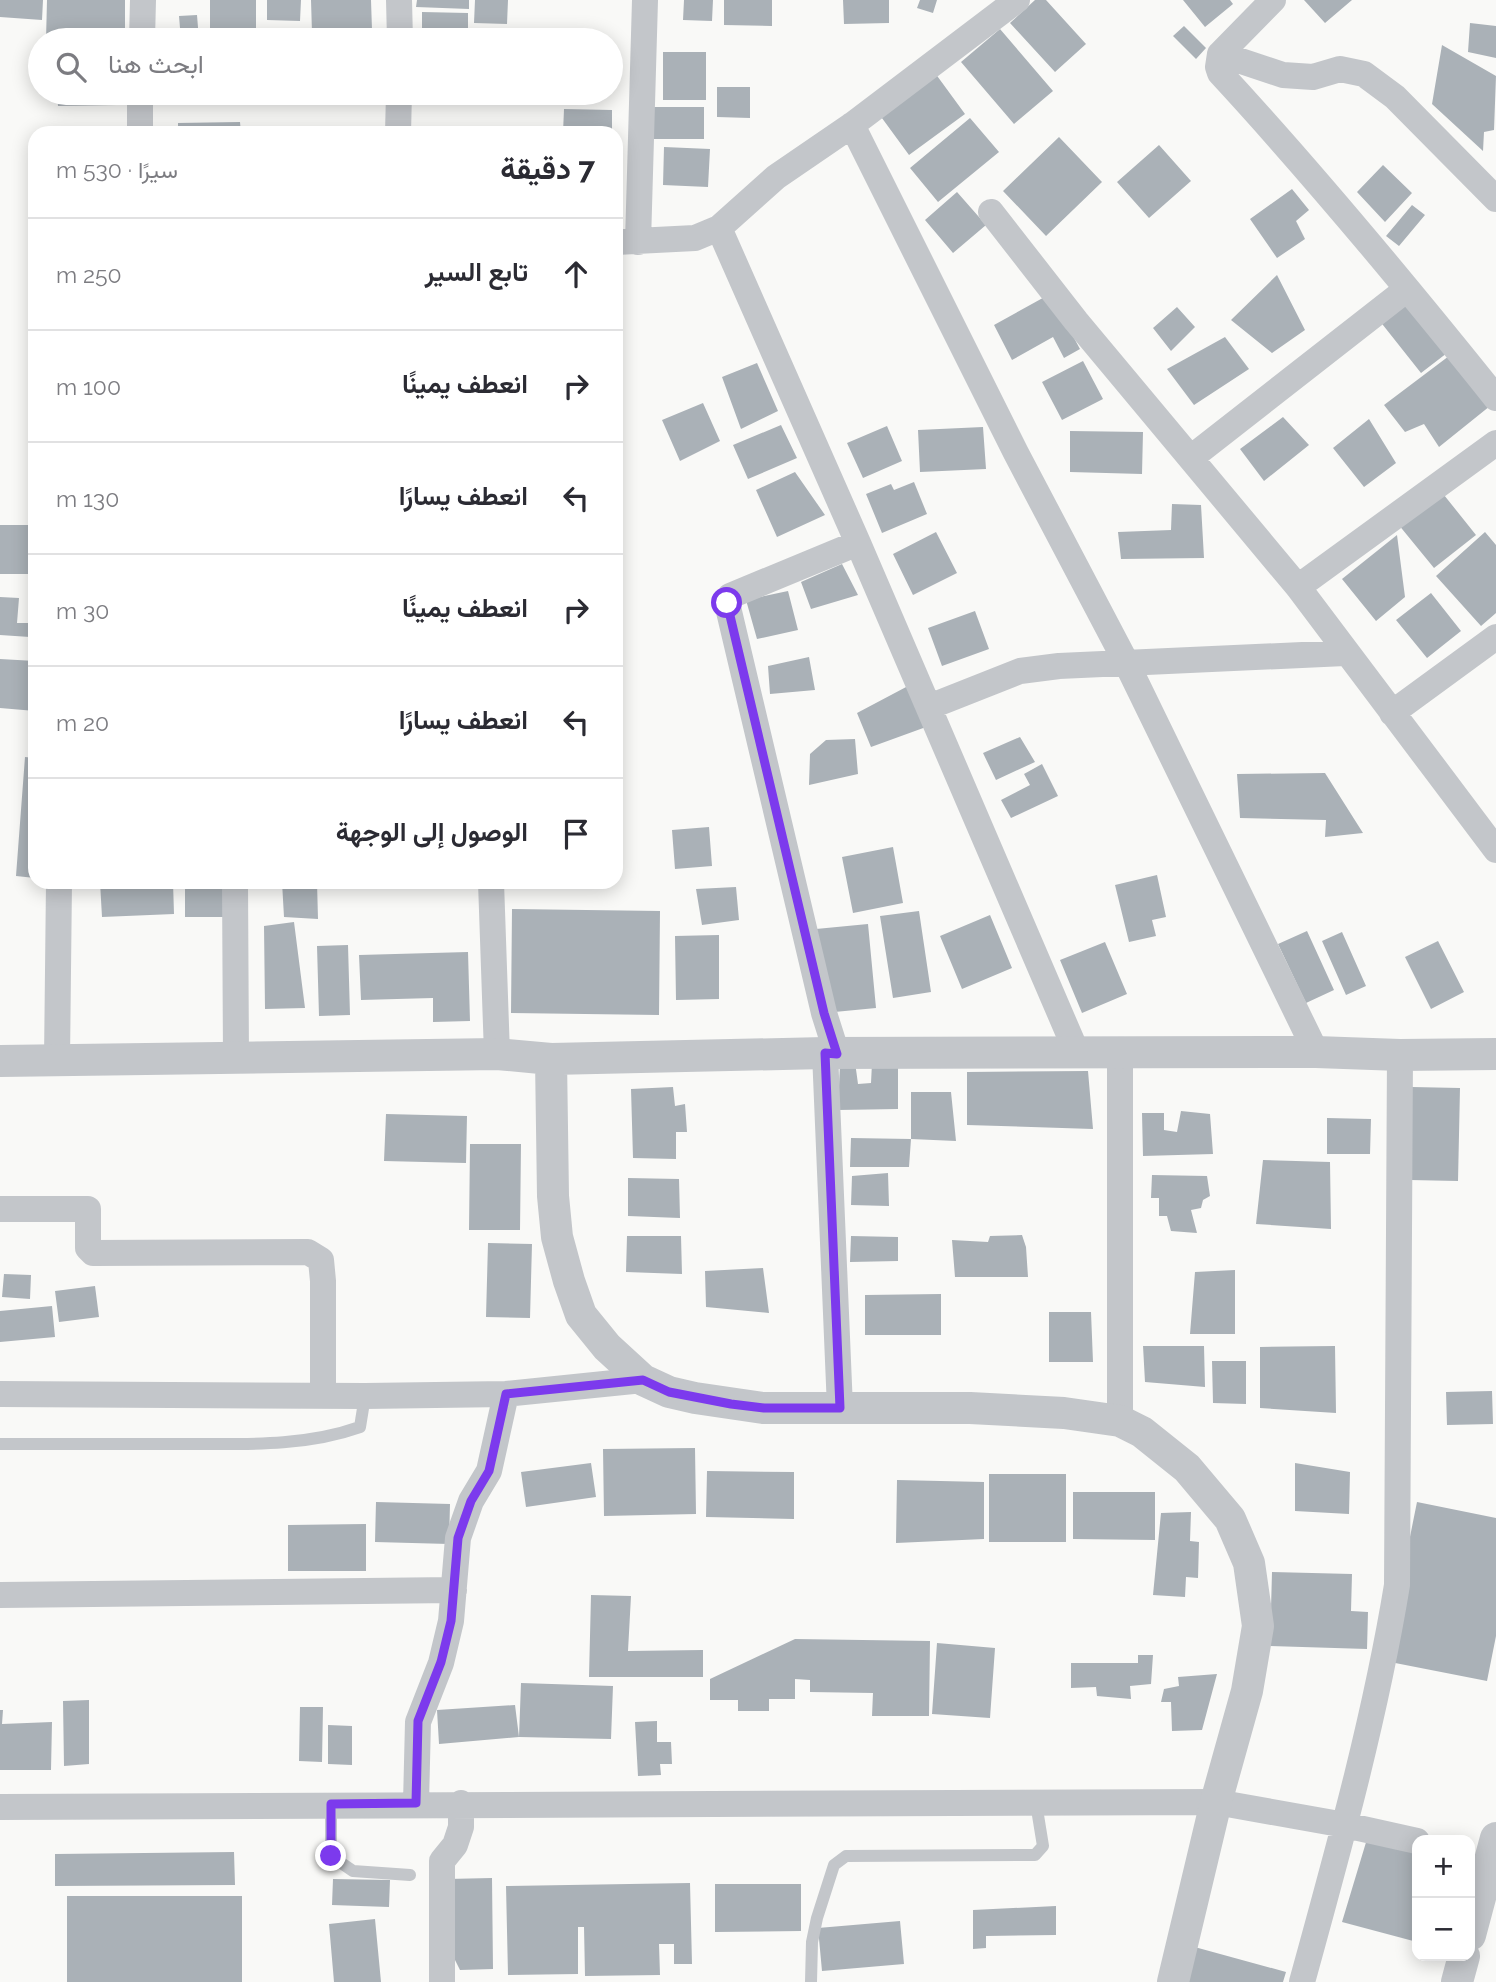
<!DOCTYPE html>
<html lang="ar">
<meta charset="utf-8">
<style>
body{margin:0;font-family:Raleway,Vazirmatn,sans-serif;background:#f7f7f7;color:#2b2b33;direction:rtl}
.controls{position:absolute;right:21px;bottom:21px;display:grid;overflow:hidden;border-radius:14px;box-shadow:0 4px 18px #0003}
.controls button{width:63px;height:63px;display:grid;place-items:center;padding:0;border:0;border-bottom:2px solid #e1e1e2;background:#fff;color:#2b2b33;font:35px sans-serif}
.stop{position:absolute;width:21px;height:21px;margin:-16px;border:5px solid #7c3aed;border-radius:50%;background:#fff}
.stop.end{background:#7c3aed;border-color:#fff;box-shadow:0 2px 7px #0008}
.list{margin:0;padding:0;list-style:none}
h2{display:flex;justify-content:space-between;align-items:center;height:91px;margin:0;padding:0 28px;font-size:30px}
h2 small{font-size:23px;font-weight:400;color:#7c7c81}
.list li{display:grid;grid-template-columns:46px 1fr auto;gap:21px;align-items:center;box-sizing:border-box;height:112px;padding:0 28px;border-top:2px solid #e1e1e2}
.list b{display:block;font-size:26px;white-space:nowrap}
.list em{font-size:23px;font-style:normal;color:#7c7c81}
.icon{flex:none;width:38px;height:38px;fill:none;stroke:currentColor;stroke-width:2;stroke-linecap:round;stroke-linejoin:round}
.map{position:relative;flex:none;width:1496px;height:1982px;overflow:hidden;direction:ltr}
.search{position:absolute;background:#fff;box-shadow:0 4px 18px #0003;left:28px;top:28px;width:595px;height:77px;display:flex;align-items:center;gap:18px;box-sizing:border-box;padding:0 24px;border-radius:38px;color:#7c7c81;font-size:26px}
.panel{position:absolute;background:#fff;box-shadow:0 4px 18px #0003;left:28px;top:126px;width:595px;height:763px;border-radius:21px;direction:rtl}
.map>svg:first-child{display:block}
.building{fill:#aab1b7}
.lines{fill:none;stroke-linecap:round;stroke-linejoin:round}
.service{stroke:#c3c6ca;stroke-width:12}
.minor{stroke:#c3c6ca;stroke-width:26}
.tertiary{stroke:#c3c6ca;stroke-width:32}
.route{stroke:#7c3aed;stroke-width:9}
</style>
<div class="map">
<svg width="1496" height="1982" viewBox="0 0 1496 1982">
<rect width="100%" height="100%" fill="#f9f9f7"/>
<!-- building -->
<path class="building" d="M 0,0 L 43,0 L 42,20 L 0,17 Z
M 47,0 L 125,0 L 125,40 L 46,40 Z
M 210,0 L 256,0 L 256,35 L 210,36 Z
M 267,0 L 301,0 L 300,21 L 267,20 Z
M 311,0 L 371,0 L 372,30 L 312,33 Z
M 417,0 L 469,0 L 469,9 L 416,7 Z
M 475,0 L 508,0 L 507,24 L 474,23 Z
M 684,0 L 713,0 L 712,21 L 683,20 Z
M 724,0 L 772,0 L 772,26 L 724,25 Z
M 843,0 L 889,0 L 889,23 L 844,24 Z
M 920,0 L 937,0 L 933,13 L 917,8 Z
M 1035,0 L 1046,0 L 1086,44 L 1055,72 L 1010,23 Z
M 1183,0 L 1230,0 L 1233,4 L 1205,27 Z
M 1304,0 L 1352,0 L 1325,23 Z
M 422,12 L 468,13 L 468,40 L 422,40 Z
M 197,15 L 199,40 L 181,40 L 179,16 Z
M 1470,23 L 1496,26 L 1496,58 L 1468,52 Z
M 1184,26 L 1206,48 L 1196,59 L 1173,36 Z
M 1000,29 L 1053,91 L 1014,124 L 961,62 Z
M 1442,45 L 1496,76 L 1494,130 L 1484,132 L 1483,151 L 1432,104 Z
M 663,52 L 706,52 L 706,100 L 663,100 Z
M 935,73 L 965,114 L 909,155 L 879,114 Z
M 717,87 L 750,87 L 750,118 L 717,117 Z
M 57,93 L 117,93 L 117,105 L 58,106 Z
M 649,107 L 704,107 L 704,139 L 649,139 Z
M 564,109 L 612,110 L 612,133 L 563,133 Z
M 970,118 L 999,152 L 938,202 L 910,168 Z
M 240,122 L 241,133 L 178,133 L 178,123 Z
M 1059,137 L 1102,182 L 1046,236 L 1003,191 Z
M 1159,145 L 1191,181 L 1149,218 L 1117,182 Z
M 664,147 L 710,149 L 708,187 L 663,185 Z
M 1383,165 L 1412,193 L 1385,222 L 1357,192 Z
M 1292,189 L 1309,210 L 1296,221 L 1305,239 L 1277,258 L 1250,219 Z
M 957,192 L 986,225 L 953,253 L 925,220 Z
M 1412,205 L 1425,215 L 1399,246 L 1386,236 Z
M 1277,275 L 1305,330 L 1272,353 L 1231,320 Z
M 1050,294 L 1080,349 L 1064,358 L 1053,337 L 1012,360 L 994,325 Z
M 1405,301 L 1447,353 L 1421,373 L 1379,320 Z
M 1177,307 L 1195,327 L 1171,351 L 1153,328 Z
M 1225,337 L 1249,369 L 1194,405 L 1167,369 Z
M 1449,356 L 1490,406 L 1439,447 L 1424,424 L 1405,432 L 1384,405 Z
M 1083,361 L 1103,399 L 1062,420 L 1042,382 Z
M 757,363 L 778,411 L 741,429 L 722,377 Z
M 703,403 L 720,441 L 680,461 L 662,420 Z
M 1283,417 L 1309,445 L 1264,481 L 1240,449 Z
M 1369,419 L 1396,463 L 1364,487 L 1333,448 Z
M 781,425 L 797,458 L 748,479 L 733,445 Z
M 887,426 L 902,461 L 863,478 L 847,443 Z
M 983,427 L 986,469 L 920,472 L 918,430 Z
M 1070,431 L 1143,432 L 1142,474 L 1070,472 Z
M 795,472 L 825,515 L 777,537 L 756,490 Z
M 914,482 L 927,514 L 882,533 L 866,494 L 891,484 L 894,490 Z
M 1440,490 L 1476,535 L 1434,568 L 1398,524 Z
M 1172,504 L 1201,505 L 1204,558 L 1121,559 L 1118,532 L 1171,530 Z
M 0,525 L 35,525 L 35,574 L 0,574 Z
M 936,532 L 957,573 L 913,595 L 893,554 Z
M 1485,532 L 1496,545 L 1496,613 L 1481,626 L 1436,576 Z
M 1397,535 L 1405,597 L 1376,621 L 1342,579 Z
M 842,564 L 858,595 L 811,609 L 801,582 Z
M 788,591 L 798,630 L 757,639 L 746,600 Z
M 1431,593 L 1461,631 L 1427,658 L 1396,620 Z
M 0,597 L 19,598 L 17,623 L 31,623 L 30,637 L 0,635 Z
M 975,611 L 989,649 L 942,666 L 928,628 Z
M 809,657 L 815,690 L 770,694 L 768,666 Z
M 0,659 L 35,661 L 35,711 L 0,708 Z
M 908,686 L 926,727 L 871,747 L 857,713 Z
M 1020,737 L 1035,762 L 996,780 L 983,753 Z
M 855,739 L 858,774 L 809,785 L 810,754 L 826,740 Z
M 25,757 L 35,758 L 35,878 L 16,876 Z
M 1042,764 L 1058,796 L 1011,818 L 1001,800 L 1030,785 L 1024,774 Z
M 1325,773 L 1363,833 L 1325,837 L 1326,820 L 1240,818 L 1237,774 Z
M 709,827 L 712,866 L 675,869 L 672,830 Z
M 893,847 L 903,903 L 853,913 L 842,857 Z
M 1157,875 L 1166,917 L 1152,920 L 1156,936 L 1129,942 L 1115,885 Z
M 100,882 L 173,882 L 174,914 L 102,917 Z
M 185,882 L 226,882 L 226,917 L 185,917 Z
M 282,882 L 317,882 L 318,919 L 284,917 Z
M 736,887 L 739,920 L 702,925 L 696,889 Z
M 512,909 L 660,911 L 659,1015 L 511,1013 Z
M 919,911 L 931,992 L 893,998 L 880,916 Z
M 990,915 L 1012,968 L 962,989 L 940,936 Z
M 294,922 L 305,1008 L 265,1009 L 264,926 Z
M 868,924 L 876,1008 L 824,1013 L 816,929 Z
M 1307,931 L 1334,990 L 1306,1003 L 1278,944 Z
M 1342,932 L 1366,986 L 1346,995 L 1322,941 Z
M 719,935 L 719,999 L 676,1000 L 675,936 Z
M 1438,941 L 1464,992 L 1431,1009 L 1405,957 Z
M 1105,942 L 1127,994 L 1082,1013 L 1060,960 Z
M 348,945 L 350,1015 L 319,1016 L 317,946 Z
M 468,952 L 470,1021 L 433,1022 L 433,998 L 361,1000 L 359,955 Z
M 855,1062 L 858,1084 L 871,1083 L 872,1063 L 898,1062 L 898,1109 L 838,1110 L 840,1063 Z
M 1088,1071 L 1093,1129 L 967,1125 L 967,1072 Z
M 673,1087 L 675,1106 L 685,1104 L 687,1132 L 676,1132 L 676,1159 L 633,1158 L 631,1089 Z
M 1412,1087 L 1460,1088 L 1458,1181 L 1410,1180 Z
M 911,1092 L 951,1092 L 956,1141 L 911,1139 L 909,1167 L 850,1167 L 851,1138 L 911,1139 Z
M 1181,1111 L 1210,1114 L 1213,1154 L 1143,1156 L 1142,1113 L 1164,1113 L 1164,1130 L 1177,1132 Z
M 386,1114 L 467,1116 L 466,1163 L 384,1161 Z
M 1327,1118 L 1371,1119 L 1370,1154 L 1327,1154 Z
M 470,1144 L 521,1144 L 520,1230 L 469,1230 Z
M 1263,1160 L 1330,1162 L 1331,1229 L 1256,1224 Z
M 888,1173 L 889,1206 L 851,1205 L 852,1176 Z
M 1152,1175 L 1207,1176 L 1210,1196 L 1203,1200 L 1201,1208 L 1191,1210 L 1197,1233 L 1171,1231 L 1167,1216 L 1159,1216 L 1159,1198 L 1151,1198 Z
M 628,1178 L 679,1179 L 680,1218 L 628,1216 Z
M 1022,1235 L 1026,1247 L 1028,1277 L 955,1277 L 952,1240 L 988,1242 L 990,1236 Z
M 627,1236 L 681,1236 L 682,1274 L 626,1272 Z
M 851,1236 L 898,1237 L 898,1261 L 850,1262 Z
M 488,1243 L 532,1244 L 530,1318 L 486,1317 Z
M 763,1268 L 769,1313 L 706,1307 L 705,1271 Z
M 1235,1270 L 1235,1334 L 1190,1334 L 1195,1272 Z
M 4,1274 L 31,1275 L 30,1299 L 2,1297 Z
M 95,1286 L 99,1317 L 59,1322 L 55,1291 Z
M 941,1294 L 941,1335 L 865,1335 L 865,1295 Z
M 52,1306 L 55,1337 L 0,1342 L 0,1311 Z
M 1049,1312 L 1091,1312 L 1093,1362 L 1049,1362 Z
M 1143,1346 L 1204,1346 L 1205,1387 L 1145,1382 Z
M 1335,1346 L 1336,1413 L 1260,1408 L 1260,1347 Z
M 1212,1361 L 1246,1361 L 1246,1404 L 1213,1403 Z
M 1492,1391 L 1493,1424 L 1447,1425 L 1446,1392 Z
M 695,1448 L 696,1514 L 604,1516 L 603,1449 Z
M 591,1463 L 596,1497 L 526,1507 L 521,1472 Z
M 1295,1463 L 1350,1472 L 1349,1514 L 1295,1511 Z
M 707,1471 L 794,1472 L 794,1519 L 706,1517 Z
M 989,1474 L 1066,1474 L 1066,1542 L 989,1542 Z
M 897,1480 L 984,1482 L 984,1539 L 896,1543 Z
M 1073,1492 L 1155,1492 L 1155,1540 L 1073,1539 Z
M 376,1502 L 450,1504 L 449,1544 L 375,1542 Z
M 1417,1502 L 1496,1518 L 1496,1636 L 1487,1681 L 1385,1661 Z
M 1191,1512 L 1190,1541 L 1199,1542 L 1198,1578 L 1186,1577 L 1185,1597 L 1153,1595 L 1161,1513 Z
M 366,1524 L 366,1571 L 288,1571 L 288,1525 Z
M 1272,1572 L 1352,1574 L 1351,1611 L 1368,1612 L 1367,1649 L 1270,1646 Z
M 591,1595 L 631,1596 L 628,1651 L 703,1650 L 703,1677 L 589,1677 Z
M 795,1639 L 930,1641 L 929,1716 L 872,1716 L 873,1693 L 810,1692 L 810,1680 L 795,1679 L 795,1699 L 769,1699 L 769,1711 L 738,1711 L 738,1700 L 710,1700 L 710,1679 Z
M 937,1643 L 995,1648 L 990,1718 L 932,1714 Z
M 1138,1655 L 1153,1655 L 1151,1684 L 1130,1686 L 1131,1699 L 1097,1696 L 1096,1687 L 1071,1688 L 1071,1663 L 1138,1663 Z
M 1217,1674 L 1202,1730 L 1172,1731 L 1171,1702 L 1161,1702 L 1164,1689 L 1179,1686 L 1178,1677 Z
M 521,1683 L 613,1686 L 611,1739 L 519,1737 L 439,1744 L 437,1710 L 515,1705 L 519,1737 Z
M 89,1700 L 89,1764 L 64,1766 L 63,1701 Z
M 300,1707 L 323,1707 L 322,1762 L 299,1761 Z
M 0,1710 L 3,1710 L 2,1724 L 52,1722 L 51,1770 L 0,1770 Z
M 657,1721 L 657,1742 L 671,1742 L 672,1764 L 660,1764 L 661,1775 L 638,1776 L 635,1722 Z
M 328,1725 L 352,1726 L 352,1765 L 328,1764 Z
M 1367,1839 L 1417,1851 L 1417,1942 L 1342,1922 Z
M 234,1852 L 235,1885 L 55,1886 L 55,1854 Z
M 492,1878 L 493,1969 L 460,1970 L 449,1948 L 447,1879 Z
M 333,1879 L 390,1880 L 389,1907 L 332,1905 Z
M 690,1883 L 692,1964 L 674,1964 L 674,1944 L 659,1944 L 660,1975 L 585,1976 L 584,1927 L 578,1927 L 578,1974 L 508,1975 L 506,1886 Z
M 715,1884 L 801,1884 L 801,1931 L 715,1932 Z
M 67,1896 L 242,1896 L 242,1982 L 67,1982 Z
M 1056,1906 L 1056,1935 L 986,1936 L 986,1948 L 973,1949 L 973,1910 Z
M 375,1919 L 381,1982 L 334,1982 L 329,1924 Z
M 900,1921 L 904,1964 L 822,1971 L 818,1928 Z
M 1191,1946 L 1286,1972 L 1283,1982 L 1181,1982 Z"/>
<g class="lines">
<!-- service -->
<path class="service" d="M 0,1444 C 61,1444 123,1444 184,1444 C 243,1444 304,1447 360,1427 L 365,1396
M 331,1805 L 331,1856 L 353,1871 L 410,1875
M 811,1982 L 812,1942 L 817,1918 L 834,1865 L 846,1856 L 1035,1855 L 1043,1846 L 1036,1803"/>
<!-- minor -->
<path class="minor" d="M 399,0 L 400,40
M 1273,0 L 1220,54 L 1283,75 L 1313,77 L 1340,69 L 1364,74 L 1395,97 L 1496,199
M 142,40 L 143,0
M 1220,54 L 1218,67 L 1220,73 C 1316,177 1407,287 1496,398
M 852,125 L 1016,453 L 1127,664 L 1316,1052
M 140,133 L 140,93
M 398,133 L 399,93
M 991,212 L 1076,321 L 1298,587 L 1496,850
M 719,228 L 858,543 L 1077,1053
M 616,242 L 695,238 L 719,228 L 776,177 L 852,125 L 1017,0
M 638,242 L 645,0
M 1192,457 L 1407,289
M 1298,587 L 1496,443
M 929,707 L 1020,671 L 1059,666 L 1345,653
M 1392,713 L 1496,637
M 235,882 L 236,1058
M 491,882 L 497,1054
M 825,1053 L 840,1408
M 837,1054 L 824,1013 L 727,603 L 730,596 L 858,543
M 57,1060 L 59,882
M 0,1209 L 88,1209 L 88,1248 L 93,1253 L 308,1252 L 321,1260 L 323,1281 L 323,1396
M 0,1394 L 365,1396 L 506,1394 L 643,1380
M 1120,1421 L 1120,1053
M 0,1595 L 454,1590
M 416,1803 L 418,1722 L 441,1663 L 451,1621 L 458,1538 L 471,1501 L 489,1471 L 506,1394
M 0,1807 L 1216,1802 L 1345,1825 L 1417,1841
M 442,1982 L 442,1861 L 455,1845 L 461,1827 L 461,1803
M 1302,1982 C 1338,1851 1375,1719 1397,1585 L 1400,1055"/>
<!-- tertiary -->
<path class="tertiary" d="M 551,1059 L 553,1196 L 557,1237 L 569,1281 L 581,1315 L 607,1347 L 643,1380 L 669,1392 L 695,1398 L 763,1408 L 970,1408 L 1064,1413 L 1120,1421 L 1142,1432 L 1187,1468 L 1230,1519 L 1249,1563 L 1258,1626 L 1247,1691 L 1216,1802 L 1173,1982
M 0,1061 L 497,1054 L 551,1059 L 825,1053 L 1316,1052 L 1400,1055 L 1496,1054
M 1470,1935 L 1496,1838
M 1457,1982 L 1464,1956"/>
</g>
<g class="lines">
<!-- route -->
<path class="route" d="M 331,1856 L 331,1804 L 416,1803 L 418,1721 L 441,1662 L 451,1621 L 458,1538 L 471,1501 L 489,1471 L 506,1394 L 643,1380 L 669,1392 L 731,1404 L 764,1408 L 840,1408 L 825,1053 L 837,1054 L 824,1013 L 727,603"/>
</g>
</svg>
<div class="controls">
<button>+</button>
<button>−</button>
</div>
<div class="stop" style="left:727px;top:603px"></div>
<div class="stop end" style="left:331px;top:1856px"></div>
<div class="search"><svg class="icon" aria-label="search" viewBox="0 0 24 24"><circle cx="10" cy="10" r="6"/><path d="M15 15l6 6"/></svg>ابحث هنا</div>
<section class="panel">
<h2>7 دقيقة<small>سيرًا · 530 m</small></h2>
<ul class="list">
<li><svg class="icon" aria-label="ahead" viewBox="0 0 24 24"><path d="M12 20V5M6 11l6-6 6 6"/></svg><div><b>تابع السير</b></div><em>250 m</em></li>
<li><svg class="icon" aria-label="right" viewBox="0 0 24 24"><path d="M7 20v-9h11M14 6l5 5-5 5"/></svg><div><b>انعطف يمينًا</b></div><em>100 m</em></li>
<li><svg class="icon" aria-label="left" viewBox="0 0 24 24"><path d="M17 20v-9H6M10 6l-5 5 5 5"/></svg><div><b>انعطف يسارًا</b></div><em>130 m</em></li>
<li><svg class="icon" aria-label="right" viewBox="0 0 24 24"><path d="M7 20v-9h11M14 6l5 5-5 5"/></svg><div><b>انعطف يمينًا</b></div><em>30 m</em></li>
<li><svg class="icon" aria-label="left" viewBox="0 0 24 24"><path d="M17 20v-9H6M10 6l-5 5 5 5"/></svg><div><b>انعطف يسارًا</b></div><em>20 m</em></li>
<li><svg class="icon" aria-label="arrive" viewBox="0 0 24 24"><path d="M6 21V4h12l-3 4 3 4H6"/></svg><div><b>الوصول إلى الوجهة</b></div></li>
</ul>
</section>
</div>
